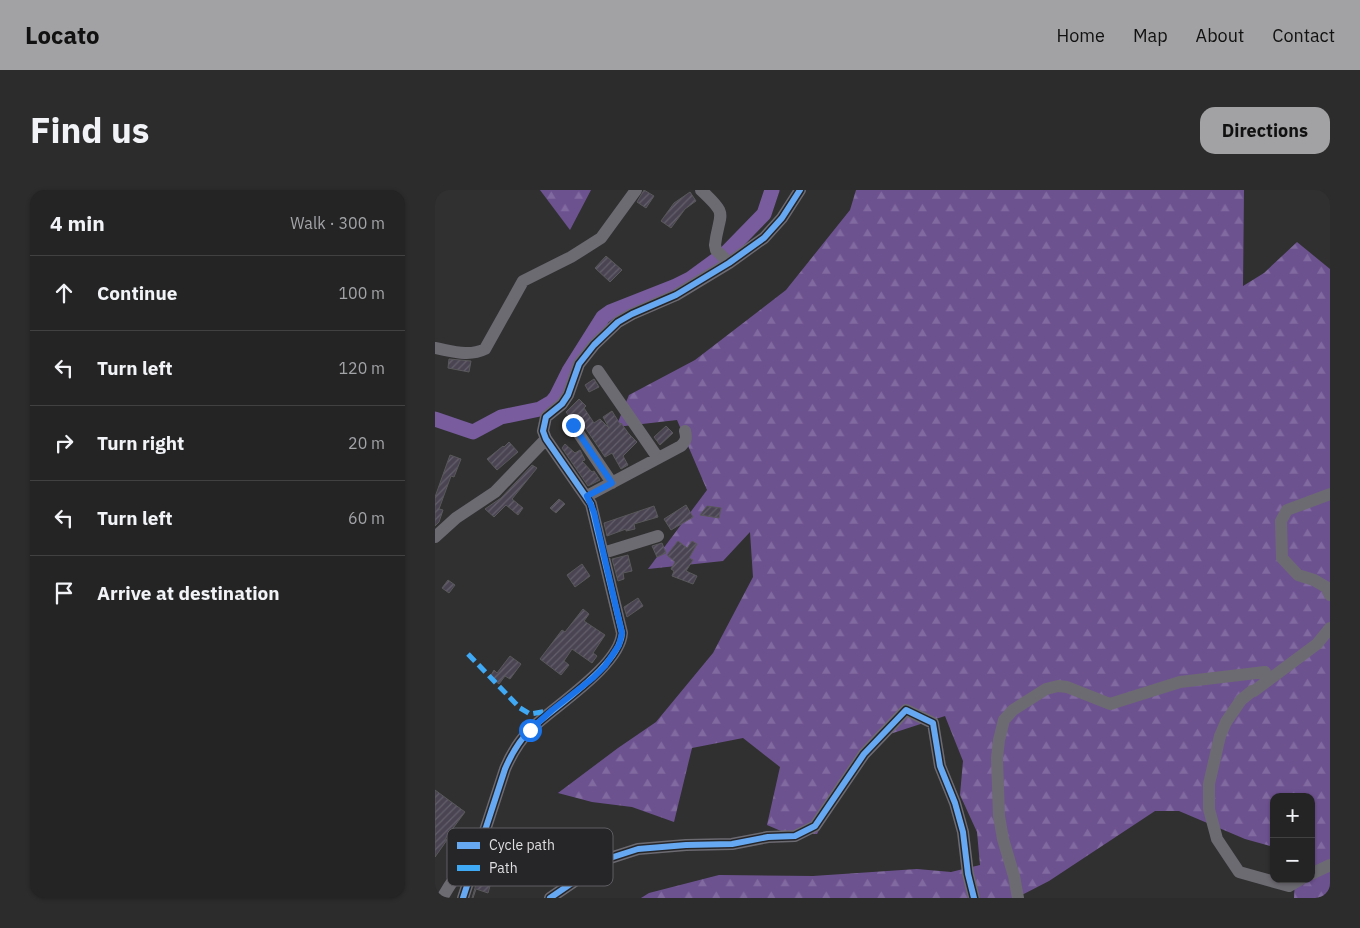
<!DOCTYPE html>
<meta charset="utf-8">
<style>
body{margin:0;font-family:"IBM Plex Sans",sans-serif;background:#2c2c2d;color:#f1f3f6}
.controls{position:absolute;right:15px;bottom:15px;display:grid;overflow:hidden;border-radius:10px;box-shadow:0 1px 4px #0004}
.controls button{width:45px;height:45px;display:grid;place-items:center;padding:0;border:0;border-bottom:1px solid #414142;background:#242425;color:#f1f3f6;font:25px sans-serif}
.stop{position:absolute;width:15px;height:15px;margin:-11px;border:4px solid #1a73e8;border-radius:50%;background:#fff}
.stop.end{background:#1a73e8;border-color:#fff;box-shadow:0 1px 5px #0008}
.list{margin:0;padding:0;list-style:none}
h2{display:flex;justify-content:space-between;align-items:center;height:65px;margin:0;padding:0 20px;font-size:21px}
h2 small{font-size:16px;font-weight:400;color:#a3a4a7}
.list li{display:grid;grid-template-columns:32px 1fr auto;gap:15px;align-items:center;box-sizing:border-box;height:75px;padding:0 20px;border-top:1px solid #414142}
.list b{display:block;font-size:19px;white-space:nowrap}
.list em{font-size:16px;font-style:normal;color:#a3a4a7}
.icon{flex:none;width:28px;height:28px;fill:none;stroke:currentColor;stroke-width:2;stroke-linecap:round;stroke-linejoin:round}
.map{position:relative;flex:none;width:895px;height:708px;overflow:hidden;border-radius:15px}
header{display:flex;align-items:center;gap:30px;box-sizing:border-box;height:70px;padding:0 25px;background:#a2a1a3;color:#111}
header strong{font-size:24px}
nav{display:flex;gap:28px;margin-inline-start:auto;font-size:18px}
.intro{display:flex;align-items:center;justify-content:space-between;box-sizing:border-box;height:120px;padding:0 30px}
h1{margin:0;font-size:35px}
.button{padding:12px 22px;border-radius:15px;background:#a2a1a3;color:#111;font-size:18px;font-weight:700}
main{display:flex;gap:30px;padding:0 30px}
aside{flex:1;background:#242425;border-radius:15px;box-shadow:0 1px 4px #0004}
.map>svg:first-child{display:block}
.forest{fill:url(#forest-firs)}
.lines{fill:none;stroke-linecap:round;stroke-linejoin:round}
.river{stroke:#785c9e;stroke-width:15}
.building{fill:url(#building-hatch);stroke:#59585a}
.minor{stroke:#6d6b72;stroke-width:12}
.quiet{stroke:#3fa9f5;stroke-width:5;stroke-dasharray:10 5;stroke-linecap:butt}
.cycleway-casing{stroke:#262528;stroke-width:9}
.cycleway{stroke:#66a8f1;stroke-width:6}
.route{stroke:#1a73e8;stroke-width:6}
.key{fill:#262528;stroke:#5e5c60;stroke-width:1}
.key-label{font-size:14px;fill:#dfdee1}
</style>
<header>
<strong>Locato</strong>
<nav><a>Home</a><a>Map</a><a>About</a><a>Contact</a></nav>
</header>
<div class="intro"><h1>Find us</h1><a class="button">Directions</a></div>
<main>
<aside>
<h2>4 min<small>Walk · 300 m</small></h2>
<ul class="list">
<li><svg class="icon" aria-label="ahead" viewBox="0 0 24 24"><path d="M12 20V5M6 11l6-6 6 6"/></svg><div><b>Continue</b></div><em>100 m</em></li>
<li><svg class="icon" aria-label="left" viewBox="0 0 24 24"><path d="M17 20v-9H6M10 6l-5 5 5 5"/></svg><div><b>Turn left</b></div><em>120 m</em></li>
<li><svg class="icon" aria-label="right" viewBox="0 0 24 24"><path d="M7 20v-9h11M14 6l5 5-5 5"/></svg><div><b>Turn right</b></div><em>20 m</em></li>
<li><svg class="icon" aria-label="left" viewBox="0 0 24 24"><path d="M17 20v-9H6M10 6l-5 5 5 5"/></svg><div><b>Turn left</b></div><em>60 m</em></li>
<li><svg class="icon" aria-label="arrive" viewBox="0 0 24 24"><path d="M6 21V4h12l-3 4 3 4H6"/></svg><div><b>Arrive at destination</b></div></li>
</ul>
</aside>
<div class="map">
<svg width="895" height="708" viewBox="0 0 895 708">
<defs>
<pattern id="forest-firs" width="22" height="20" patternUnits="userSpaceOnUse" patternTransform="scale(1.25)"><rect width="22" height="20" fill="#6d5290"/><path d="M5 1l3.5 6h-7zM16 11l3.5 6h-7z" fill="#816a9f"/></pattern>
<pattern id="building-hatch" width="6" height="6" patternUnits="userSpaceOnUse" patternTransform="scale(1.25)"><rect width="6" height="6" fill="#4a4452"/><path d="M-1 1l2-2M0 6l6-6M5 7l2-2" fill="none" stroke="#645f6b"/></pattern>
</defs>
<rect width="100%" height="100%" fill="#303031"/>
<!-- forest -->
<path class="forest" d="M 105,0 L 156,0 L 135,40 Z
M 421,0 L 809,0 L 808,96 L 829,83 L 862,52 L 895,79 L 895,708 L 859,708 L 860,689 L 876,689 L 876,607 L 839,607 L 839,657 L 810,649 L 744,621 L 720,621 L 614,691 L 581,708 L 206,708 L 214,703 L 284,685 L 378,686 L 482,679 L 516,682 L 545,675 L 542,642 L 525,605 L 528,571 L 510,526 L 455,544 L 409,590 L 382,644 L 346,641 L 332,635 L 345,577 L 308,548 L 257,558 L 239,632 L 197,617 L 157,612 L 123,603 L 183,558 L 221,532 L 278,463 L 318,387 L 315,342 L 288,371 L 213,379 L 272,300 L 242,230 L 181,237 L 194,205 L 260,170 L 351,100 L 415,20 Z"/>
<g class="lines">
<!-- river -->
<path class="river" d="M 0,229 L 38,242 L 66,227 L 105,219 L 117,212 L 121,207 L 134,181 L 168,127 L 175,122 L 241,96 L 255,89 L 292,62 L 329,24 L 337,0"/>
</g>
<!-- building -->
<path class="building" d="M 209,0 L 219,6 L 211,18 L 202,12 Z
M 255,2 L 261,11 L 250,19 L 236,38 L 226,31 L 239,13 Z
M 171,66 L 187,80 L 175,92 L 160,78 Z
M 14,169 L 36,171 L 34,182 L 13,178 Z
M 159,189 L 164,197 L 154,202 L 150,195 Z
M 144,209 L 151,216 L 149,218 L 159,233 L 165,229 L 174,238 L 168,227 L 177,221 L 185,234 L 186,233 L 194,244 L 202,252 L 188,266 L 193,275 L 186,279 L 177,263 L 170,267 L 145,230 L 141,228 L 134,226 L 131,222 Z
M 231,236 L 238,243 L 225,255 L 219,247 Z
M 74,252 L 83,262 L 62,280 L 52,269 L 68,256 L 69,257 Z
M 130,254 L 140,263 L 145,260 L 150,270 L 147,271 L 157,282 L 159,281 L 165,290 L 153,296 L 127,258 Z
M 15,265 L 26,269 L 19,287 L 16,286 L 4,319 L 8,320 L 4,332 L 0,336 L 0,307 Z
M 97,275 L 102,278 L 77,309 L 88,318 L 83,325 L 71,315 L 59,327 L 50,319 L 66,308 Z
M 124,309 L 130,314 L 121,323 L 115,318 Z
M 251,315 L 258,327 L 236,340 L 229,329 Z
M 219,316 L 223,327 L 199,334 L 200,339 L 191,341 L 191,339 L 172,346 L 169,333 Z
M 272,316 L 286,318 L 284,328 L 265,325 Z
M 243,351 L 252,358 L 257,351 L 262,354 L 254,368 L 258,370 L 251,381 L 262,386 L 258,394 L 237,386 L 239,381 L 236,379 L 240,372 L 232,365 Z
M 227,353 L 231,363 L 222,367 L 217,356 Z
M 193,365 L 197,381 L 188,383 L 189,389 L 183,391 L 177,369 Z
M 147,374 L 155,386 L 140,397 L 132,385 Z
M 13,390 L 20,395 L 14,403 L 7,398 Z
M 203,408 L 208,416 L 192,427 L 189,417 Z
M 148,419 L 154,424 L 149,431 L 170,445 L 158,463 L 162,466 L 157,473 L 137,459 L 129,471 L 134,475 L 126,485 L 105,469 L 127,440 L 130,442 Z
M 75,466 L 86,474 L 75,489 L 70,486 L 64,494 L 55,487 L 59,480 L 62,483 Z
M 0,600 L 30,622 L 10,649 L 12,650 L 0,667 Z
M 42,691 L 55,696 L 53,703 L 41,699 L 38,708 L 37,708 Z"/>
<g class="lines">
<!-- minor -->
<path class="minor" d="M 266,0 C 295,27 284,21 280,55 L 281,60 L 294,73
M 0,158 C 17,161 34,167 50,159 L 88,91 L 136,67 L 166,48 L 201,0
M 163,181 L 223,268
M 138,235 L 177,293
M 895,304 L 852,320 L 846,331 L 847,368 L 863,385 L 879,390 L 891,397 L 895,405
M 152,306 L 246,256 C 251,251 252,248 250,241
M 0,347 L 21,328 L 60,302 L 111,249
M 168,363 L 223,346
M 876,684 L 895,675
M 866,689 L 854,696 L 804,682 L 782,649 L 774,619 L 774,594 L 785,546 L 791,532 L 806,510 L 817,501 L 819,501 L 882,454 L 895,438
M 7,708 C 16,694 21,681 38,676
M 28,708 L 70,579 C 76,565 84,551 95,540 C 118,517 185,476 187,443 L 156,314 L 111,249 L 108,241 L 111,227 L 127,214 L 133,205 L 144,174 L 159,155 L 183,132 L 197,124 L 241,105 L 294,73 L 329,48 L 347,28 L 365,0
M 115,708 L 172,669 L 203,659 L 251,655 L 297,654 L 333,647 L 360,646 L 380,636 L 429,564 L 471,520 L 498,533 L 505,576 L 520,613 L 528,642 L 533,684 L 539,708
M 583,708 L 579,686 L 568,649 L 564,626 L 562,568 L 564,550 L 569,530 L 578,520 L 611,499 L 623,496 L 632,497 L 675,514 L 745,492 L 830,482"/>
<!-- quiet -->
<path class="quiet" d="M 33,464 L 85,518 L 95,524 L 112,521"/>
<defs>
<path id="cycleway" d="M 28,708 L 70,579 C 76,565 84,551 95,540 C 118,517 185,476 187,443 L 156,314 L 111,249 L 108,241 L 111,227 L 127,214 L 133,205 L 144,174 L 159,155 L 183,132 L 197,124 L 241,105 L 294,73 L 329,48 L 347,28 L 365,0
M 115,708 L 172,669 L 203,659 L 251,655 L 297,654 L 333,647 L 360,646 L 380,636 L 429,564 L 471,520 L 498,533 L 505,576 L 520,613 L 528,642 L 533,684 L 539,708"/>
</defs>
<!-- cycleway casing -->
<use href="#cycleway" class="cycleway-casing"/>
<!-- cycleway -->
<use href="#cycleway" class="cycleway"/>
</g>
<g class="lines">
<!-- route -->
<path class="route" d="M 95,540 L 117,520 L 158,488 L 170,476 L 184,455 L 187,443 L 159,322 L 152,306 L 177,293 L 138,235"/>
</g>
<!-- legend -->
<rect x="12" y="638" width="166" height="58" rx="8" class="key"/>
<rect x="22" y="652" width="23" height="7" fill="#66a8f1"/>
<rect x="22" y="675" width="23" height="6" fill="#3fa9f5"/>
<g class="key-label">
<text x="54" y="660">Cycle path</text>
<text x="54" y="683">Path</text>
</g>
</svg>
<div class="controls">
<button>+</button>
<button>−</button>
</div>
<div class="stop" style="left:95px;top:540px"></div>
<div class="stop end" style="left:138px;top:235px"></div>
</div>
</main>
